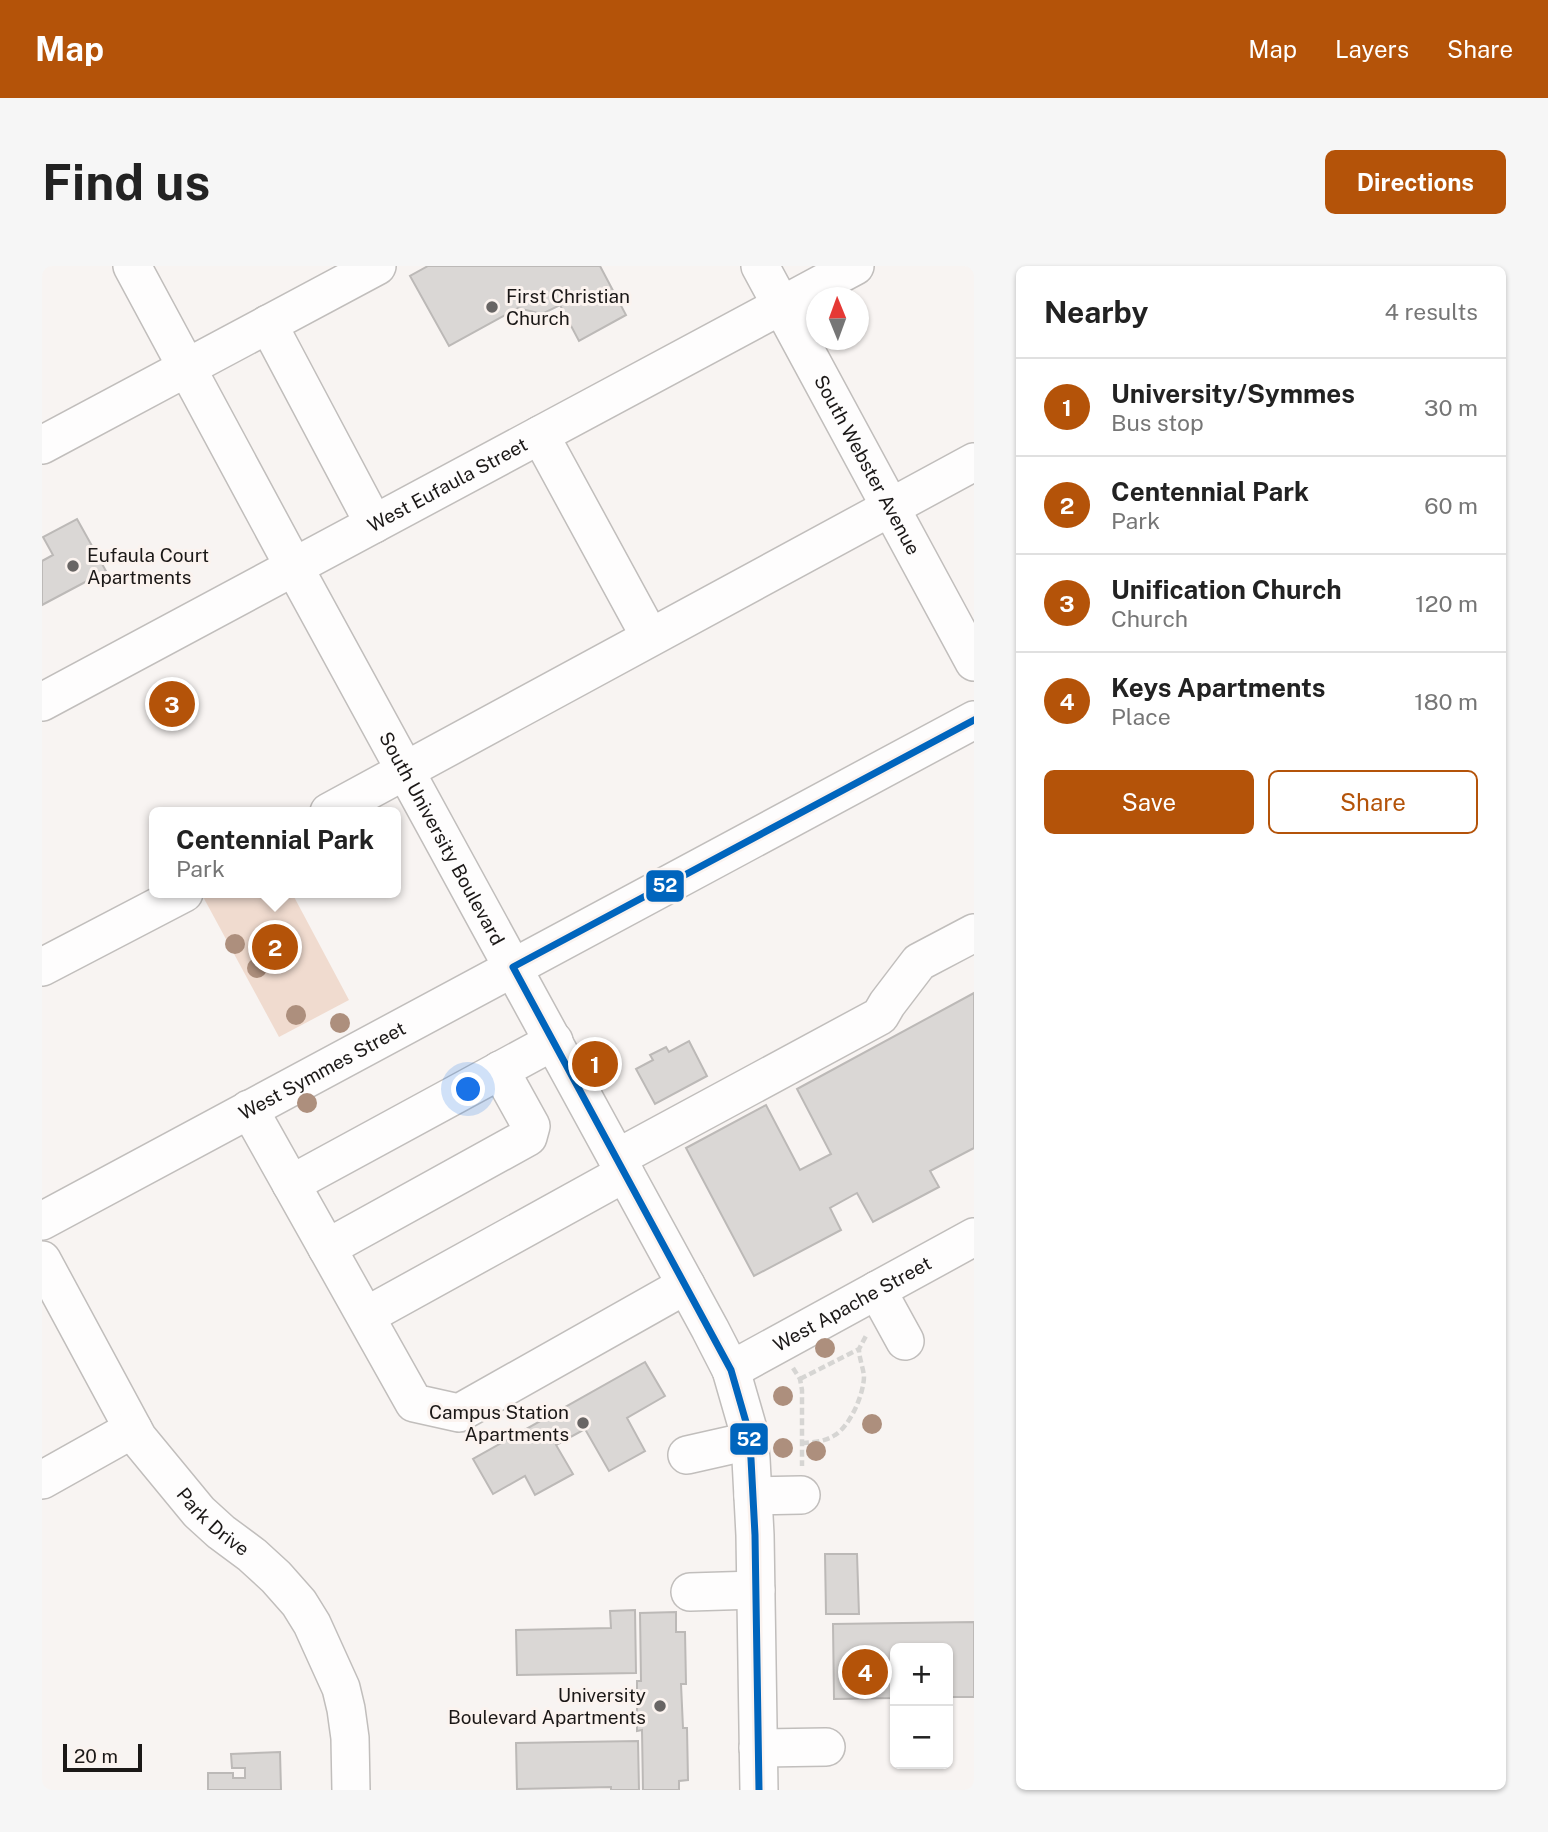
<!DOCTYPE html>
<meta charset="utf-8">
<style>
body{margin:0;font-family:"Public Sans",sans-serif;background:#f6f6f6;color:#222}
.controls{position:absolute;right:21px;bottom:21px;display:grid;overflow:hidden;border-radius:10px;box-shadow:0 2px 5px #0004}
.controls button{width:63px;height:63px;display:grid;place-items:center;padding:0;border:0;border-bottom:2px solid #e0e0e0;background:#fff;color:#222;font:35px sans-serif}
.compass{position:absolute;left:764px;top:21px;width:63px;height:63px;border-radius:50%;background:#fff;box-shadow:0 2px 5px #0004;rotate:359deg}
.scale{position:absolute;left:21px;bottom:18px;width:79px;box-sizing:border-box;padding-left:7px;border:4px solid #1b1817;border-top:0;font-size:19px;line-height:24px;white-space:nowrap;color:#1b1817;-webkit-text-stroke:5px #fbf3ef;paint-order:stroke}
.you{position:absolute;left:427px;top:824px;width:24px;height:24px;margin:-18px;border:5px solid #fff;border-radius:50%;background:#1a73e8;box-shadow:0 0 0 10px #1a73e833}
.badge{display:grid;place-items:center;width:46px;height:46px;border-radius:50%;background:#b45309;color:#fff;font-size:23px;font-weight:700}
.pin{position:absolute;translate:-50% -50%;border:4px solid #fff;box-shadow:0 2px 7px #0006}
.popup{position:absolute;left:107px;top:541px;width:252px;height:91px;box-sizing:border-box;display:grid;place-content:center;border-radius:10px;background:#fff;filter:drop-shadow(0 2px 5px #0005);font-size:23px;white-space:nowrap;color:#767676}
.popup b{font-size:26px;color:#222}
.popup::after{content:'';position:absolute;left:50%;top:100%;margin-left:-14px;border:14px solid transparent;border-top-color:#fff}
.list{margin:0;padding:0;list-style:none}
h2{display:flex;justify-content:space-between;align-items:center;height:91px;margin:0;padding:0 28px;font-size:30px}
h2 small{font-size:23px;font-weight:400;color:#767676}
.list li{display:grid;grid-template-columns:46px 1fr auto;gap:21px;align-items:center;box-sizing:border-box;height:98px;padding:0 28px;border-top:2px solid #e0e0e0}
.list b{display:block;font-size:26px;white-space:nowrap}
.list p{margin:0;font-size:23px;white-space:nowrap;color:#767676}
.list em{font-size:23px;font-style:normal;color:#767676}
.actions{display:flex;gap:14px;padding:21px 28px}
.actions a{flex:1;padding:16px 0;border:2px solid #b45309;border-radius:10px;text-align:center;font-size:24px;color:#b45309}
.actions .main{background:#b45309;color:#fff}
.map{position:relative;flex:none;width:932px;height:1524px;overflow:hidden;border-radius:10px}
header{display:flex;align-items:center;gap:42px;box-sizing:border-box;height:98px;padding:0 35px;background:#b45309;color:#fff}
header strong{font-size:33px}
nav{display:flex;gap:38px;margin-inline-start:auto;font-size:24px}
.intro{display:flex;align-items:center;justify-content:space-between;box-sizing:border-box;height:168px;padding:0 42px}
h1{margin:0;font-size:49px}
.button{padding:18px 32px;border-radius:10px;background:#b45309;color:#fff;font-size:24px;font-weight:700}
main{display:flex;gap:42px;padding:0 42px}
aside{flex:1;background:#fff;border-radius:10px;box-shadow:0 2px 5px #0004}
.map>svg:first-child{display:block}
.green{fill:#f0dbcf}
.building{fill:#dad7d5;stroke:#bcb9b7;stroke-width:2}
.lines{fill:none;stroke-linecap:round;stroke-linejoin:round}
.minor-casing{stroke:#c1bebc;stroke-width:40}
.path{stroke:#d6d5d3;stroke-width:4.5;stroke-dasharray:7 3.5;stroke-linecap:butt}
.minor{stroke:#fefdfd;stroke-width:37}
.bus-1-casing{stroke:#fbf3ef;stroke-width:12}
.bus-1{stroke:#0065bd;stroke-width:7}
.tree{fill:#ad8f7d}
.poi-dot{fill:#686564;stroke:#fbf3ef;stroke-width:2.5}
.labels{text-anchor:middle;stroke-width:6;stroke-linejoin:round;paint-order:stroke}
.poi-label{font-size:19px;fill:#1b1817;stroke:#fbf3ef;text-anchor:start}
.street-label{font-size:19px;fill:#1b1817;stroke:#fbf3ef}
.line-badge{stroke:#fbf3ef;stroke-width:2.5}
.badge-label{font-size:19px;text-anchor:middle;font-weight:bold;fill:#fff}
</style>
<header>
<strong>Map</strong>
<nav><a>Map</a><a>Layers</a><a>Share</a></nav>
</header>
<div class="intro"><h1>Find us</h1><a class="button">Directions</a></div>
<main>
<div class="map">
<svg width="932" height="1524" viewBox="0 0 932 1524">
<rect width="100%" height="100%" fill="#f8f4f2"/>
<!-- green -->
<path class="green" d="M 159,627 L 250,627 L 307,734 L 237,771 Z"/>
<!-- building -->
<path class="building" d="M 386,0 L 558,0 L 584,49 L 537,75 L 518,39 L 500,48 L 476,42 L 407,80 L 368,10 Z
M 35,253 L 64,305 L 0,339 L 0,295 L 11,289 L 1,271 Z
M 932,727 L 932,882 L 888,905 L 897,921 L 831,956 L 815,927 L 788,942 L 799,964 L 712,1010 L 644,882 L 724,839 L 758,904 L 789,888 L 755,823 Z
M 647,775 L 665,810 L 613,838 L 594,803 L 611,794 L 608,789 L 624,781 L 627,786 Z
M 603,1096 L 623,1130 L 585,1152 L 603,1185 L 567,1205 L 543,1163 L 514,1179 L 531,1208 L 493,1229 L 483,1210 L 451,1228 L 431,1193 Z
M 783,1288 L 815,1288 L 817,1348 L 784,1348 Z
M 593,1344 L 594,1407 L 475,1409 L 474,1364 L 569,1362 L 568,1345 Z
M 634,1346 L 634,1366 L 643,1366 L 644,1418 L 639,1418 L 641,1462 L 645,1462 L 646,1514 L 637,1515 L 637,1524 L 601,1524 L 600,1464 L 595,1465 L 595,1415 L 599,1415 L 598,1347 Z
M 932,1356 L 932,1431 L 906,1431 L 906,1382 L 853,1382 L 853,1432 L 792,1433 L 791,1358 Z
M 596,1475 L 597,1524 L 569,1524 L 569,1521 L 475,1523 L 474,1477 Z
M 238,1486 L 239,1524 L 166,1524 L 166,1507 L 191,1507 L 191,1512 L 203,1512 L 203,1502 L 190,1502 L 189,1488 Z"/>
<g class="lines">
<defs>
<g id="minor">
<path id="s1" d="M 90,0 L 252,301 L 668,1063 L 689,1104 L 706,1163 L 709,1193 L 713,1269 L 717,1524"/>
<path id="s2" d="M 718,0 L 932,396"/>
<path d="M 226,58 L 332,258"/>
<path d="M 498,169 L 608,371"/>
<path d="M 0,179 L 335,0"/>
<path id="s3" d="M 0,436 L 813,0"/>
<path d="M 287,546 L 932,196"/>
<path d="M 0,701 L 142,627"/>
<path d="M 207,843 L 372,1137 L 417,1147 L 644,1019"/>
<path d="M 575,892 L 838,750 L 845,738 L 877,696 L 932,667"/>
<path d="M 249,918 L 512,775"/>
<path id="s4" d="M 0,955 L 932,454"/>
<path d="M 285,982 L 486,871 L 489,860 L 458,804"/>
<path id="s5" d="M 0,994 L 96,1172 L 157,1246 L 179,1266 L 210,1289 L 234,1311 L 257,1337 L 270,1358 L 299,1422 L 304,1443 L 308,1472 L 309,1524"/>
<path d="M 835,1024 L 863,1075"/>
<path d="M 324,1050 L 583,907"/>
<path id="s6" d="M 689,1104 L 932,971"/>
<path d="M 645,1189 L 707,1175"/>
<path d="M 0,1214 L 91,1163"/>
<path d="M 711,1230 L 759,1229"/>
<path d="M 648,1326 L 714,1324"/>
<path d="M 716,1482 L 784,1481"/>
</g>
</defs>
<!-- minor casing -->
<use href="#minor" class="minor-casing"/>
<!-- path -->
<path class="path" d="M 751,1102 L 758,1113 L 760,1124 L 760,1200
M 758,1113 L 817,1083 L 825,1068
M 760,1177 C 771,1176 783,1176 793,1169 C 808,1160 822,1128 822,1110 C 821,1101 817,1092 817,1083"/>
<!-- minor -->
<use href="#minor" class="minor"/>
<defs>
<path id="bus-1" d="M 717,1524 L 713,1269 L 709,1193 L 706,1163 L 689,1104 L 471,701 L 932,454"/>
</defs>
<!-- bus-1 casing -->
<use href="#bus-1" class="bus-1-casing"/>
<!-- bus-1 -->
<use href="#bus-1" class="bus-1"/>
</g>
<!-- trees -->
<g class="tree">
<circle cx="193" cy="678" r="10"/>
<circle cx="235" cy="678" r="10"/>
<circle cx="215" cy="702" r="10"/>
<circle cx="254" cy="749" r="10"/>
<circle cx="298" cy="757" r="10"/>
<circle cx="265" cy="837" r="10"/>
<circle cx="783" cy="1082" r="10"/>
<circle cx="741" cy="1130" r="10"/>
<circle cx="830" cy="1158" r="10"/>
<circle cx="741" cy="1182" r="10"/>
<circle cx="774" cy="1185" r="10"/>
</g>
<!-- markers -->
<g class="poi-dot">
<circle cx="450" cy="41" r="7"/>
<circle cx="31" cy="300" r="7"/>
<circle cx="541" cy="1157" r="7"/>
<circle cx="618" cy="1440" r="7"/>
</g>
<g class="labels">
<!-- poi labels -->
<g class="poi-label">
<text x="464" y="37">First Christian<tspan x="464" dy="22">Church</tspan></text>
<text x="45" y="296">Eufaula Court<tspan x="45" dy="22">Apartments</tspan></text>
<text x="527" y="1153" text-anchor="end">Campus Station<tspan x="527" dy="22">Apartments</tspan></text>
<text x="604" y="1436" text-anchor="end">University<tspan x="604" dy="22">Boulevard Apartments</tspan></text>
</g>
<!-- street labels -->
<g class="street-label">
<text dy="7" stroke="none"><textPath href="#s2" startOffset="226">South Webster Avenue</textPath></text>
<text dy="7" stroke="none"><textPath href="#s3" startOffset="460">West Eufaula Street</textPath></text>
<text dy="7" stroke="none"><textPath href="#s1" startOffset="651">South University Boulevard</textPath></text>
<text dy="7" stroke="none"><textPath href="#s4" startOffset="318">West Symmes Street</textPath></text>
<text dy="7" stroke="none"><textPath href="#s6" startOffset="138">West Apache Street</textPath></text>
<text dy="7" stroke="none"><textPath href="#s5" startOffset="315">Park Drive</textPath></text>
</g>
</g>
<g class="line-badge">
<rect x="603" y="603" width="40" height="34" rx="7" fill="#0065bd"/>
<rect x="687" y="1156" width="40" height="34" rx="7" fill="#0065bd"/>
</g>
<g class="badge-label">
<text x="623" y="626">52</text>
<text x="707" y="1180">52</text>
</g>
</svg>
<div class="controls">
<button>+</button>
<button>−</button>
</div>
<svg class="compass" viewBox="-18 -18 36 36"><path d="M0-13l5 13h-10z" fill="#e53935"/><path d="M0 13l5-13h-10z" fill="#767676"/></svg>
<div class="scale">20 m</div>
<div class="you"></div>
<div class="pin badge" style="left:553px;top:798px">1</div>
<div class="pin badge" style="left:233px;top:681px">2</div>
<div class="popup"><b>Centennial Park</b>Park</div>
<div class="pin badge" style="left:130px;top:438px">3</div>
<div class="pin badge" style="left:823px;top:1406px">4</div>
</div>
<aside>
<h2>Nearby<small>4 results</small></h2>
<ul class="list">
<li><span class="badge">1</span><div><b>University/Symmes</b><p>Bus stop</p></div><em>30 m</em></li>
<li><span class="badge">2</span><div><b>Centennial Park</b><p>Park</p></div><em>60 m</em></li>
<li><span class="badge">3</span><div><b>Unification Church</b><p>Church</p></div><em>120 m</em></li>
<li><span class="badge">4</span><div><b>Keys Apartments</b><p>Place</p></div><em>180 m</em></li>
</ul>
<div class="actions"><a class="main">Save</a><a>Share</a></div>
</aside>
</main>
